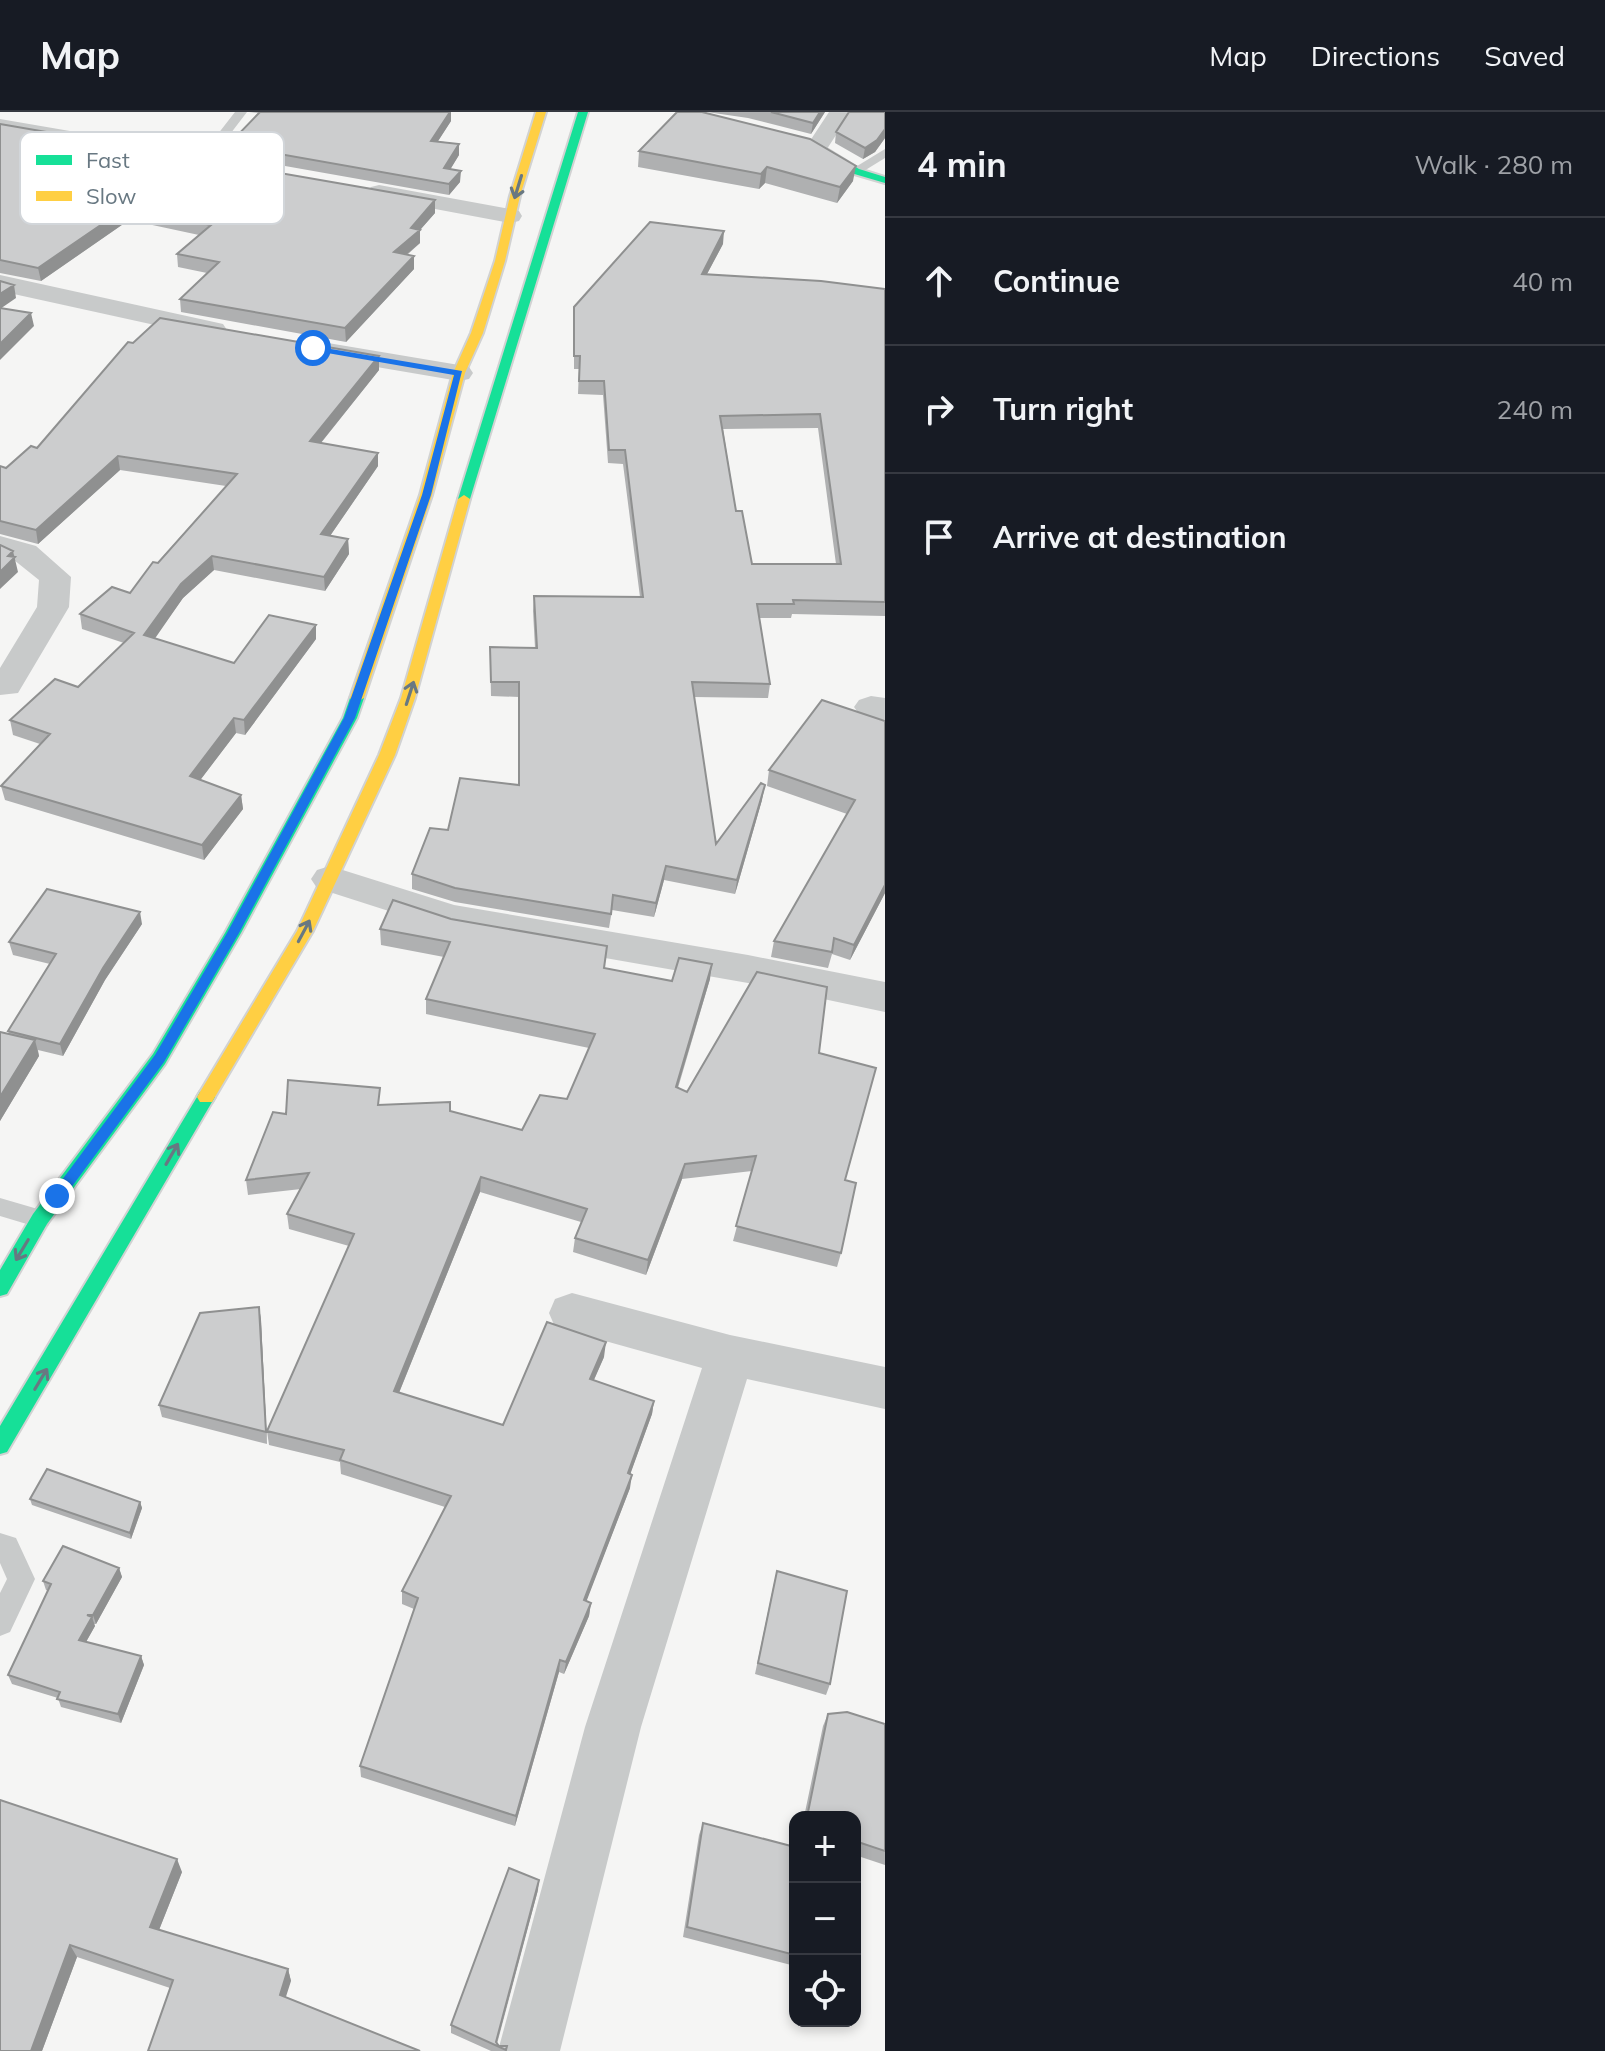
<!DOCTYPE html>
<meta charset="utf-8">
<style>
body{margin:0;font-family:Mulish,sans-serif;background:#242831;color:#f1f3f6}
.controls{position:absolute;right:24px;bottom:24px;display:grid;overflow:hidden;border-radius:16px;box-shadow:0 4px 12px #0003}
.controls button{width:72px;height:72px;display:grid;place-items:center;padding:0;border:0;border-bottom:2px solid #363941;background:#171b24;color:#f1f3f6;font:40px sans-serif}
.stop{position:absolute;width:24px;height:24px;margin:-18px;border:6px solid #1a73e8;border-radius:50%;background:#fff}
.stop.end{background:#1a73e8;border-color:#fff;box-shadow:0 2px 8px #0008}
.list{margin:0;padding:0;list-style:none}
h2{display:flex;justify-content:space-between;align-items:center;height:104px;margin:0;padding:0 32px;font-size:34px}
h2 small{font-size:26px;font-weight:400;color:#9ea1a6}
.list li{display:grid;grid-template-columns:52px 1fr auto;gap:24px;align-items:center;box-sizing:border-box;height:128px;padding:0 32px;border-top:2px solid #363941}
.list b{display:block;font-size:30px;white-space:nowrap}
.list em{font-size:26px;font-style:normal;color:#9ea1a6}
.icon{flex:none;width:44px;height:44px;fill:none;stroke:currentColor;stroke-width:2;stroke-linecap:round;stroke-linejoin:round}
.map{position:relative;flex:none;width:885px;height:1939px;overflow:hidden}
header{display:flex;align-items:center;gap:48px;box-sizing:border-box;height:112px;padding:0 40px;background:#171b24;border-bottom:2px solid #363941}
header strong{font-size:38px}
nav{display:flex;gap:44px;margin-inline-start:auto;font-size:28px}
main{display:flex}
aside{flex:1;background:#171b24}
.map>svg:first-child{display:block}
.lines{fill:none;stroke-linecap:round;stroke-linejoin:round}
.fast-casing{stroke:#d1d2d2;stroke-width:4}
.slow-casing{stroke:#d1d2d2;stroke-width:4}
.lane{fill:#c8caca;fill-rule:evenodd}
.street{fill:#c8caca;fill-rule:evenodd}
.fast{fill:#16e098;fill-rule:evenodd}
.slow{fill:#ffcf43;fill-rule:evenodd}
.wall{fill:#afb0b1;fill-rule:evenodd}
.shaded-wall{fill:#8f9090}
.building{fill:#cccdce;stroke:#8f9090;stroke-width:2;fill-rule:evenodd}
.oneway{stroke:#687882}
.route{fill:#1a73e8}
.key{fill:#fff;stroke:#d2d6da;stroke-width:2}
.key-label{font-size:22px;fill:#687882}
</style>
<header>
<strong>Map</strong>
<nav><a>Map</a><a>Directions</a><a>Saved</a></nav>
</header>
<main>
<div class="map">
<svg width="885" height="1939" viewBox="0 0 885 1939">
<rect width="100%" height="100%" fill="#f5f5f4"/>
<g class="lines">
<defs>
<path id="fast" d="M 578,0 L 588,0 L 470,387 L 459,390 L 458,387 Z
M 803,28 L 820,33 L 859,57 L 885,65 L 885,71 L 851,61 L 814,37 L 800,33 L 800,29 Z
M 357,582 L 364,586 L 357,606 L 241,821 L 165,952 L 47,1112 L 7,1182 L 0,1184 L 0,1158 L 33,1102 L 153,942 L 225,821 L 343,606 L 350,586 Z
M 206,978 L 212,980 L 215,985 L 212,990 L 7,1340 L 0,1342 L 0,1314 L 200,980 Z"/>
<path id="slow" d="M 536,0 L 546,0 L 520,84 L 505,149 L 483,221 L 465,261 L 432,383 L 364,586 L 357,590 L 352,589 L 350,586 L 420,383 L 453,261 L 471,221 L 495,149 L 510,84 Z
M 464,383 L 470,387 L 415,586 L 395,643 L 313,819 L 212,990 L 200,990 L 197,985 L 200,980 L 297,819 L 379,643 L 401,586 L 458,387 Z"/>
</defs>
<!-- fast casing -->
<use href="#fast" class="fast-casing"/>
<!-- slow casing -->
<use href="#slow" class="slow-casing"/>
<!-- lane -->
<path class="lane" d="M 235,0 L 247,0 L 208,51 L 200,51 L 200,45 Z
M 885,37 L 885,46 L 859,62 L 849,59 Z
M 0,1086 L 48,1100 L 52,1107 L 48,1114 L 40,1116 L 0,1104 Z
M 0,1421 L 16,1426 L 35,1467 L 10,1520 L 0,1524 L 0,1481 L 7,1467 L 0,1451 Z"/>
<!-- street -->
<path class="street" d="M 829,0 L 851,0 L 825,40 L 809,40 L 806,35 Z
M 0,7 L 267,53 L 275,55 L 279,60 L 275,65 L 267,67 L 0,21 Z
M 379,73 L 510,97 L 519,99 L 522,104 L 519,109 L 510,111 L 371,85 L 367,80 L 371,75 Z
M 0,163 L 214,210 L 223,212 L 227,218 L 223,224 L 214,226 L 0,179 Z
M 322,230 L 459,253 L 469,255 L 473,261 L 469,267 L 459,269 L 312,244 L 308,238 L 312,232 Z
M 0,424 L 36,434 L 71,465 L 69,495 L 18,581 L 0,583 L 0,556 L 37,495 L 39,468 L 14,448 L 0,443 Z
M 871,584 L 885,586 L 885,608 L 859,602 L 854,595 L 859,588 Z
M 330,754 L 454,793 L 748,843 L 885,870 L 885,900 L 748,871 L 451,819 L 317,776 L 311,767 L 317,758 Z
M 572,1181 L 730,1223 L 885,1255 L 885,1297 L 747,1267 L 641,1615 L 560,1939 L 498,1939 L 585,1615 L 702,1256 L 555,1215 L 549,1201 L 555,1187 Z"/>
<!-- fast -->
<use href="#fast" class="fast"/>
<!-- slow -->
<use href="#slow" class="slow"/>
</g>
<!-- wall -->
<path class="wall" d="M 249,0 L 451,0 L 451,9 L 438,29 L 459,32 L 459,43 L 450,57 L 460,70 L 449,83 L 228,44 L 228,33 L 258,1 Z
M 677,0 L 853,69 L 837,91 L 765,71 L 759,77 L 638,55 L 639,39 Z
M 707,0 L 825,0 L 811,22 L 748,6 Z
M 885,0 L 885,26 L 875,40 L 863,47 L 835,31 L 836,20 Z
M 0,12 L 206,53 L 435,101 L 420,118 L 420,131 L 407,143 L 414,144 L 414,157 L 346,230 L 181,200 L 180,187 L 207,161 L 178,155 L 177,142 L 199,123 L 129,108 L 41,169 L 0,161 Z
M 723,132 L 707,162 L 885,177 L 885,504 L 792,502 L 791,506 L 759,506 L 770,572 L 768,586 L 694,585 L 716,732 L 762,688 L 735,782 L 664,768 L 654,805 L 612,798 L 609,816 L 455,790 L 412,777 L 412,762 L 448,718 L 518,673 L 519,585 L 491,584 L 490,535 L 535,536 L 533,499 L 534,484 L 640,485 L 623,352 L 608,351 L 603,283 L 578,282 L 579,257 L 574,257 L 574,195 ZM 818,316 L 836,452 L 752,452 L 736,399 L 723,317 Z
M 133,231 L 379,244 L 379,258 L 321,331 L 378,341 L 378,354 L 330,424 L 348,427 L 349,442 L 325,479 L 214,458 L 183,486 L 154,526 L 234,551 L 316,527 L 245,623 L 236,621 L 200,668 L 241,683 L 243,697 L 204,748 L 5,688 L 1,674 L 40,632 L 13,623 L 10,608 L 78,575 L 124,531 L 82,517 L 80,502 L 130,481 L 226,374 L 120,358 L 38,432 L 0,422 L 0,354 L 6,356 L 37,336 Z
M 822,588 L 885,781 L 850,848 L 832,842 L 828,856 L 771,845 L 774,829 L 847,702 L 767,674 L 769,658 Z
M 142,812 L 105,868 L 63,944 L 38,938 L 39,944 L 0,1009 L 0,920 L 9,922 L 8,919 L 50,852 L 13,843 L 9,830 Z
M 380,817 L 672,869 L 710,867 L 678,976 L 687,980 L 819,941 L 845,1068 L 841,1141 L 837,1155 L 733,1129 L 752,1059 L 682,1067 L 646,1163 L 573,1140 L 575,1126 L 581,1110 L 480,1080 L 399,1281 L 503,1313 L 604,1245 L 594,1268 L 654,1289 L 652,1302 L 630,1362 L 630,1376 L 586,1489 L 591,1491 L 589,1504 L 564,1562 L 559,1560 L 515,1714 L 361,1665 L 360,1654 L 414,1497 L 402,1492 L 402,1479 L 445,1395 L 341,1362 L 340,1350 L 269,1333 L 267,1319 L 349,1134 L 289,1117 L 287,1102 L 301,1077 L 248,1083 L 246,1068 L 286,1002 L 381,993 L 450,999 L 522,1018 L 567,987 L 589,936 L 426,902 L 426,887 L 444,845 L 381,833 Z
M 259,1195 L 261,1208 L 267,1332 L 162,1305 L 159,1293 Z
M 30,1387 L 140,1390 L 142,1396 L 131,1427 L 32,1393 Z
M 119,1456 L 122,1465 L 96,1512 L 94,1512 L 95,1514 L 86,1530 L 141,1544 L 144,1553 L 121,1611 L 61,1595 L 58,1586 L 12,1572 L 8,1563 L 48,1479 L 46,1478 L 43,1469 Z
M 777,1459 L 830,1572 L 826,1583 L 755,1562 L 774,1471 Z
M 828,1602 L 885,1612 L 885,1753 L 855,1743 L 855,1705 L 804,1705 L 823,1614 Z
M 0,1688 L 182,1760 L 159,1818 L 288,1857 L 291,1869 L 170,1876 L 77,1845 L 42,1939 Z
M 703,1711 L 795,1735 L 795,1854 L 683,1825 L 699,1723 Z
M 538,1778 L 497,1932 L 499,1934 L 507,1934 L 506,1939 L 491,1939 L 451,1921 L 451,1913 Z"/>
<!-- shaded-wall -->
<path class="shaded-wall" d="M 450,0 L 451,0 L 451,9 L 431,40 L 431,29 Z
M 820,0 L 825,0 L 811,22 L 813,11 Z
M 885,17 L 885,26 L 875,40 L 863,47 L 865,36 Z
M 459,32 L 459,43 L 444,68 L 444,56 Z
M 856,54 L 853,69 L 837,91 L 840,75 Z
M 767,55 L 765,71 L 759,77 L 761,62 Z
M 461,59 L 460,70 L 449,83 L 449,72 Z
M 435,88 L 435,101 L 420,118 L 420,131 L 394,153 L 394,140 L 411,116 Z
M 127,95 L 129,108 L 41,169 L 38,156 Z
M 724,119 L 723,132 L 700,175 L 702,162 Z
M 414,144 L 414,157 L 346,230 L 345,216 Z
M 14,173 L 16,186 L 0,197 L 0,182 Z
M 31,201 L 34,214 L 0,248 L 0,232 Z
M 379,244 L 379,258 L 311,343 L 310,329 Z
M 378,341 L 378,354 L 321,437 L 321,422 Z
M 118,344 L 120,358 L 38,432 L 36,418 Z
M 348,427 L 349,442 L 325,479 L 324,465 Z
M 13,439 L 18,460 L 0,477 L 0,460 L 8,444 Z
M 212,444 L 214,458 L 183,486 L 147,538 L 144,523 L 181,472 Z
M 316,513 L 316,527 L 245,623 L 244,608 Z
M 234,606 L 236,621 L 192,679 L 190,664 Z
M 765,673 L 762,688 L 735,782 L 737,768 Z
M 241,683 L 243,697 L 204,748 L 202,733 Z
M 666,754 L 664,768 L 654,805 L 656,791 Z
M 885,773 L 885,781 L 850,848 L 854,833 Z
M 140,800 L 142,812 L 105,868 L 63,944 L 60,932 L 103,856 Z
M 712,852 L 710,867 L 673,990 L 676,975 Z
M 35,928 L 39,944 L 0,1009 L 0,985 Z
M 685,1052 L 682,1067 L 646,1163 L 648,1148 Z
M 481,1065 L 480,1080 L 394,1293 L 394,1279 Z
M 259,1195 L 261,1208 L 267,1332 L 266,1320 Z
M 606,1230 L 604,1245 L 588,1281 L 590,1267 Z
M 654,1289 L 652,1302 L 626,1374 L 628,1361 Z
M 632,1363 L 630,1376 L 582,1501 L 584,1488 Z
M 140,1390 L 142,1396 L 131,1427 L 130,1421 Z
M 119,1456 L 122,1465 L 96,1512 L 93,1503 Z
M 591,1491 L 589,1504 L 564,1562 L 566,1550 Z
M 92,1505 L 95,1514 L 82,1537 L 79,1528 Z
M 141,1544 L 144,1553 L 121,1611 L 118,1602 Z
M 560,1548 L 559,1560 L 515,1714 L 516,1704 Z
M 177,1747 L 182,1760 L 155,1828 L 150,1815 Z
M 539,1768 L 538,1778 L 496,1933 Z
M 70,1833 L 77,1845 L 42,1939 L 31,1939 Z
M 288,1857 L 291,1869 L 283,1894 L 280,1883 Z"/>
<!-- building -->
<path class="building" d="M 260,0 L 450,0 L 431,29 L 459,32 L 444,56 L 461,59 L 449,72 L 228,33 Z
M 677,0 L 702,0 L 810,27 L 856,54 L 840,75 L 767,55 L 761,62 L 639,39 Z
M 771,0 L 820,0 L 813,11 Z
M 849,0 L 885,0 L 885,17 L 877,28 L 865,36 L 836,20 Z
M 0,12 L 110,31 L 206,53 L 211,49 L 435,88 L 411,116 L 420,118 L 394,140 L 414,144 L 345,216 L 180,187 L 219,150 L 177,142 L 211,113 L 127,95 L 38,156 L 0,148 Z
M 650,110 L 724,119 L 702,162 L 821,169 L 885,177 L 885,490 L 793,488 L 794,492 L 757,492 L 770,572 L 692,570 L 716,732 L 761,671 L 765,673 L 737,768 L 666,754 L 656,791 L 613,783 L 611,802 L 455,776 L 412,762 L 430,716 L 448,718 L 460,666 L 519,673 L 519,570 L 491,570 L 490,535 L 537,536 L 534,484 L 643,485 L 625,338 L 609,338 L 604,269 L 579,269 L 580,244 L 574,244 L 574,195 ZM 820,302 L 841,452 L 752,452 L 742,399 L 736,399 L 720,304 Z
M 0,169 L 14,173 L 0,182 Z
M 0,196 L 31,201 L 0,232 Z
M 160,206 L 379,244 L 310,329 L 378,341 L 321,422 L 348,427 L 324,465 L 212,444 L 181,472 L 144,523 L 234,551 L 269,503 L 316,513 L 244,608 L 234,606 L 190,664 L 241,683 L 202,733 L 1,674 L 50,622 L 10,608 L 55,567 L 78,575 L 134,521 L 80,502 L 112,475 L 130,481 L 153,450 L 158,451 L 237,362 L 118,344 L 36,418 L 0,409 L 0,354 L 6,356 L 31,334 L 37,336 L 128,230 L 133,231 Z
M 0,433 L 13,439 L 8,444 L 15,445 L 0,460 Z
M 822,588 L 885,609 L 885,773 L 854,833 L 834,826 L 832,840 L 774,829 L 855,688 L 769,658 Z
M 47,777 L 140,800 L 103,856 L 60,932 L 8,919 L 56,842 L 9,830 Z
M 393,788 L 451,807 L 607,834 L 604,856 L 672,869 L 679,846 L 712,852 L 676,975 L 687,980 L 757,860 L 827,875 L 819,941 L 876,956 L 845,1068 L 856,1071 L 841,1141 L 736,1114 L 756,1044 L 685,1052 L 648,1148 L 575,1126 L 587,1097 L 481,1065 L 394,1279 L 503,1313 L 547,1210 L 606,1230 L 590,1267 L 654,1289 L 628,1361 L 632,1363 L 584,1488 L 591,1491 L 566,1550 L 560,1548 L 516,1704 L 360,1654 L 418,1486 L 402,1479 L 451,1384 L 340,1348 L 344,1338 L 267,1319 L 354,1122 L 287,1102 L 309,1061 L 246,1068 L 273,1000 L 286,1002 L 288,968 L 380,976 L 378,993 L 450,990 L 450,999 L 522,1018 L 540,983 L 567,987 L 595,922 L 426,887 L 450,830 L 380,817 Z
M 0,920 L 35,928 L 0,985 Z
M 259,1195 L 266,1320 L 159,1293 L 200,1201 Z
M 47,1357 L 140,1390 L 130,1421 L 30,1387 Z
M 63,1434 L 119,1456 L 93,1503 L 87,1503 L 92,1505 L 79,1528 L 141,1544 L 118,1602 L 57,1587 L 60,1580 L 8,1563 L 51,1472 L 43,1469 Z
M 777,1459 L 847,1479 L 830,1572 L 758,1551 Z
M 847,1600 L 885,1612 L 885,1739 L 855,1729 L 855,1705 L 807,1705 L 828,1602 Z
M 0,1688 L 177,1747 L 150,1815 L 288,1857 L 280,1883 L 420,1939 L 148,1939 L 173,1868 L 70,1833 L 31,1939 L 0,1939 Z
M 703,1711 L 795,1735 L 795,1843 L 687,1815 Z
M 509,1756 L 539,1768 L 496,1930 L 499,1934 L 507,1934 L 506,1938 L 451,1913 Z"/>
<!-- one-way arrows -->
<defs><path id="oneway-shaft" d="M-6 0H5M1.5-3L5.5 0L1.5 3" fill="none" stroke-width="1.6" stroke-linecap="round" stroke-linejoin="round" transform="scale(2)"/></defs>
<g class="oneway">
<use href="#oneway-shaft" transform="translate(518 75) rotate(107)"/>
<use href="#oneway-shaft" transform="translate(410 581) rotate(-72)"/>
<use href="#oneway-shaft" transform="translate(304 819) rotate(-62)"/>
<use href="#oneway-shaft" transform="translate(172 1042) rotate(-60)"/>
<use href="#oneway-shaft" transform="translate(22 1138) rotate(121)"/>
<use href="#oneway-shaft" transform="translate(41 1267) rotate(-59)"/>
</g>
<!-- route -->
<path class="route" d="M 313,234 L 462,259 L 431,383 L 355,606 L 239,821 L 164,950 L 62,1088 L 53,1088 L 53,1080 L 155,943 L 227,821 L 344,606 L 422,383 L 454,263 L 310,238 Z"/>
<!-- legend -->
<rect x="20" y="20" width="264" height="92" rx="12" class="key"/>
<rect x="36" y="43" width="36" height="10" fill="#16e098"/>
<rect x="36" y="79" width="36" height="10" fill="#ffcf43"/>
<g class="key-label">
<text x="86" y="56">Fast</text>
<text x="86" y="92">Slow</text>
</g>
</svg>
<div class="controls">
<button>+</button>
<button>−</button>
<button><svg class="icon" aria-label="locate" viewBox="0 0 24 24"><circle cx="12" cy="12" r="6"/><path d="M12 2v4M12 18v4M2 12h4M18 12h4"/></svg></button>
</div>
<div class="stop" style="left:313px;top:236px"></div>
<div class="stop end" style="left:57px;top:1084px"></div>
</div>
<aside>
<h2>4 min<small>Walk · 280 m</small></h2>
<ul class="list">
<li><svg class="icon" aria-label="ahead" viewBox="0 0 24 24"><path d="M12 20V5M6 11l6-6 6 6"/></svg><div><b>Continue</b></div><em>40 m</em></li>
<li><svg class="icon" aria-label="right" viewBox="0 0 24 24"><path d="M7 20v-9h11M14 6l5 5-5 5"/></svg><div><b>Turn right</b></div><em>240 m</em></li>
<li><svg class="icon" aria-label="arrive" viewBox="0 0 24 24"><path d="M6 21V4h12l-3 4 3 4H6"/></svg><div><b>Arrive at destination</b></div></li>
</ul>
</aside>
</main>
